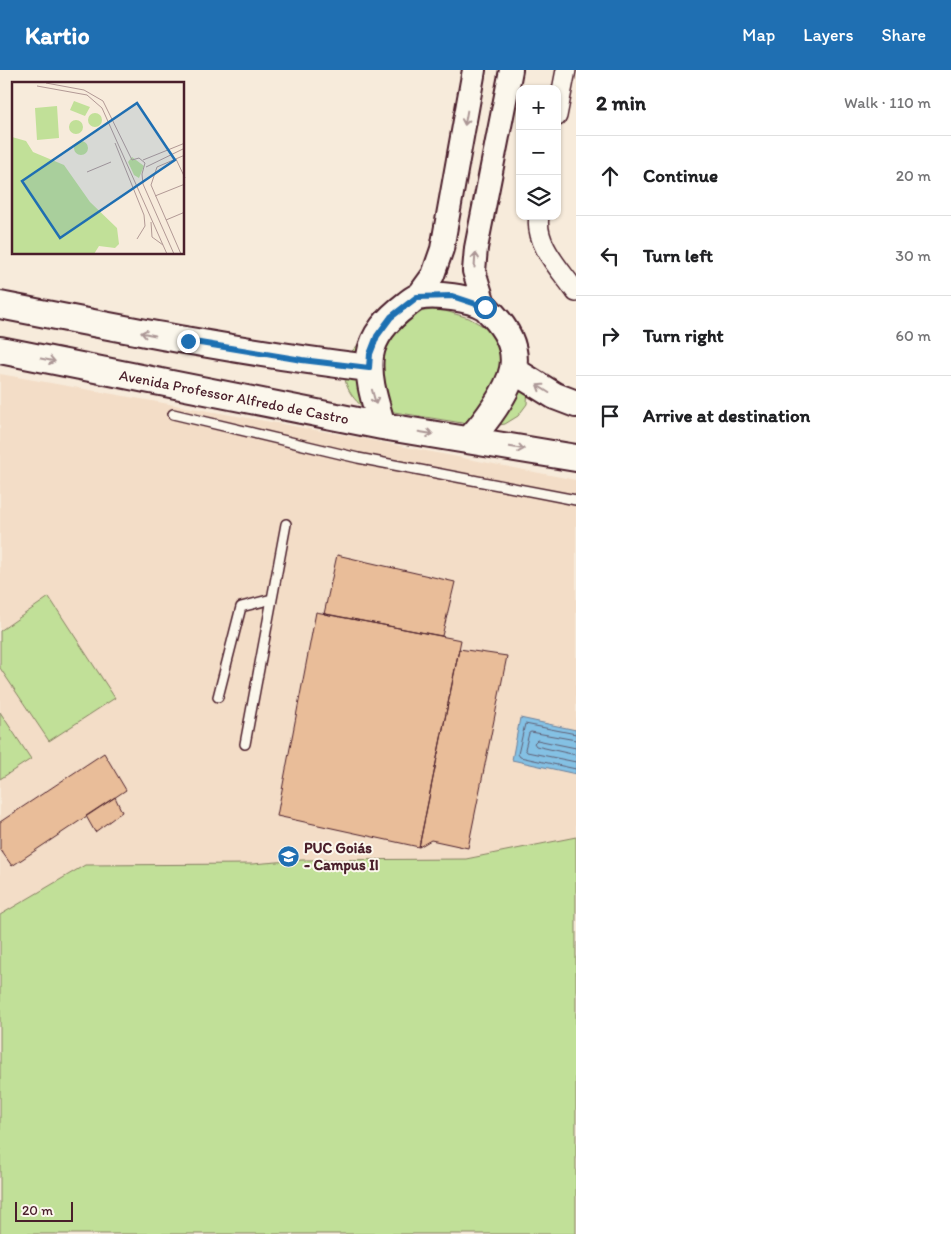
<!DOCTYPE html>
<meta charset="utf-8">
<style>
body{margin:0;font-family:Itim,sans-serif;background:#f6f6f6;color:#202124}
.controls{position:absolute;right:15px;top:15px;display:grid;overflow:hidden;border-radius:10px;box-shadow:0 1px 4px #0004}
.controls button{width:45px;height:45px;display:grid;place-items:center;padding:0;border:0;border-bottom:1px solid #e0e0e0;background:#fff;color:#202124;font:25px sans-serif}
.scale{position:absolute;left:15px;bottom:12px;width:58px;box-sizing:border-box;padding-left:5px;border:2px solid #4a1f2b;border-top:0;font-size:14px;line-height:18px;white-space:nowrap;color:#4a1f2b;-webkit-text-stroke:4px #fbf7ec;paint-order:stroke}
.stop{position:absolute;width:15px;height:15px;margin:-11px;border:4px solid #1f6fb2;border-radius:50%;background:#fff}
.stop.end{background:#1f6fb2;border-color:#fff;box-shadow:0 1px 5px #0008}
.list{margin:0;padding:0;list-style:none}
h2{display:flex;justify-content:space-between;align-items:center;height:65px;margin:0;padding:0 20px;font-size:21px}
h2 small{font-size:16px;font-weight:400;color:#757577}
.list li{display:grid;grid-template-columns:32px 1fr auto;gap:15px;align-items:center;box-sizing:border-box;height:80px;padding:0 20px;border-top:1px solid #e0e0e0}
.list b{display:block;font-size:19px;white-space:nowrap}
.list em{font-size:16px;font-style:normal;color:#757577}
.icon{flex:none;width:28px;height:28px;fill:none;stroke:currentColor;stroke-width:2;stroke-linecap:round;stroke-linejoin:round}
.map{position:relative;flex:none;width:576px;height:1164px;overflow:hidden}
header{display:flex;align-items:center;gap:30px;box-sizing:border-box;height:70px;padding:0 25px;background:#1f6fb2;color:#fff}
header strong{font-size:24px}
nav{display:flex;gap:28px;margin-inline-start:auto;font-size:18px}
main{display:flex}
aside{flex:1;background:#fff}
.map>svg:first-child{display:block}
.built{fill:#f3ddc7}
.green{fill:#c1e098;stroke:#868062}
.water{fill:#84c1e4;stroke:#6d809a}
.lines{fill:none;stroke-linecap:round;stroke-linejoin:round}
.shore{stroke:#616075;stroke-width:1}
.building{fill:#e9bd99;stroke:#4a1f2b}
.service-casing{stroke:#4a1f2b;stroke-width:12}
.minor-casing{stroke:#4a1f2b;stroke-width:22}
.tertiary-casing{stroke:#4a1f2b;stroke-width:26}
.secondary-casing{stroke:#4a1f2b;stroke-width:30}
.service{stroke:#fbf7ec;stroke-width:9}
.minor{stroke:#fbf7ec;stroke-width:19}
.tertiary{stroke:#fbf7ec;stroke-width:22}
.secondary{stroke:#fbf7ec;stroke-width:26}
.oneway{stroke:#ab9695}
.route{stroke:#1f6fb2;stroke-width:6}
.labels{text-anchor:middle;stroke-width:4;stroke-linejoin:round;paint-order:stroke}
.street-label{font-size:15px;fill:#4a1f2b;stroke:#fbf7ec}
.poi-label{font-size:15px;font-weight:bold;fill:#4a1f2b;stroke:#fbf7ec;text-anchor:start}
.inset-road{fill:none;stroke:#b29995;stroke-width:1}
.view{fill:#1f6fb2;fill-opacity:0.15;stroke:#1f6fb2;stroke-width:2.5}
.inset-edge{fill:none;stroke:#4a1f2b;stroke-width:2.5}
</style>
<header>
<strong>Kartio</strong>
<nav><a>Map</a><a>Layers</a><a>Share</a></nav>
</header>
<main>
<div class="map">
<svg width="576" height="1164" viewBox="0 0 576 1164">
<rect width="100%" height="100%" fill="#f7ebdb"/>
<filter id="ink" filterUnits="userSpaceOnUse"><feTurbulence type="fractalNoise" baseFrequency=".02" numOctaves="2"/><feDisplacementMap in="SourceGraphic" scale="10" xChannelSelector="R" yChannelSelector="G"/><feConvolveMatrix kernelMatrix="1 2 1 2 8 2 1 2 1" color-interpolation-filters="sRGB"/></filter>
<g filter="url(#ink)">
<!-- built -->
<path class="built" d="M 0,304 L 349,366 L 576,410 L 576,1164 L 0,1164 Z"/>
<!-- green -->
<path class="green" d="M 432,240 L 445,241 L 469,248 L 495,263 L 528,316 L 527,334 L 518,346 L 505,354 L 487,357 L 363,337 C 345,323 337,299 353,280 C 361,270 375,264 385,258 C 392,254 399,249 406,246 C 414,243 423,241 432,240 Z
M 49,527 L 115,628 L 49,671 L 0,598 L 0,561 Z
M 0,642 L 31,689 L 0,709 Z
M 576,767 L 576,1164 L 0,1164 L 0,845 L 85,795 L 252,794 L 302,790 L 466,789 Z"/>
<!-- water -->
<path class="water" d="M 520,648 L 576,660 L 576,704 L 512,690 Z"/>
<g class="lines">
<!-- shore -->
<path class="shore" d="M 576,664 L 525,654 L 518,684 L 520,687 L 576,699
M 576,670 L 531,662 L 529,663 L 525,679 L 527,682 L 576,692
M 576,678 L 537,670 L 534,673 L 536,676 L 576,685"/>
</g>
<!-- building -->
<path class="building" d="M 337,485 L 455,512 L 442,566 L 324,544 Z
M 316,542 L 461,570 L 419,777 L 277,746 Z
M 459,579 L 507,586 L 468,778 L 431,770 L 419,777 Z
M 104,683 L 126,720 L 12,796 L 0,779 L 0,752 Z
M 115,727 L 122,742 L 95,762 L 86,746 Z"/>
<g class="lines">
<defs>
<path id="service" d="M 173,344 L 358,388 L 576,430
M 218,627 L 241,537 L 272,529
M 245,674 L 286,454"/>
<path id="minor" d="M 557,46 L 566,0
M 539,146 C 534,174 561,200 576,222"/>
<path id="tertiary" d="M 417,227 L 433,205 L 442,179 L 474,0
M 485,237 L 474,201 L 476,178 L 511,0"/>
<path id="secondary" d="M 0,235 C 123,259 245,283 369,298
M 0,280 L 382,356 L 576,388
M 513,300 L 555,326 L 576,334
M 382,356 C 376,334 367,310 370,286 C 373,264 389,248 406,235 C 410,232 414,228 418,227 C 434,223 472,228 485,237 C 488,239 490,243 493,245 C 507,260 517,278 513,299 C 509,321 484,354 469,370"/>
</defs>
<!-- service casing -->
<use href="#service" class="service-casing"/>
<!-- minor casing -->
<use href="#minor" class="minor-casing"/>
<!-- tertiary casing -->
<use href="#tertiary" class="tertiary-casing"/>
<!-- secondary casing -->
<use href="#secondary" class="secondary-casing"/>
<!-- service -->
<use href="#service" class="service"/>
<!-- minor -->
<use href="#minor" class="minor"/>
<!-- tertiary -->
<use href="#tertiary" class="tertiary"/>
<!-- secondary -->
<use href="#secondary" class="secondary"/>
</g>
<!-- one-way arrows -->
<defs><path id="oneway-shaft" d="M-6 0H5M1.5-3L5.5 0L1.5 3" fill="none" stroke-width="1.6" stroke-linecap="round" stroke-linejoin="round" transform="scale(1.25)"/></defs>
<g class="oneway">
<use href="#oneway-shaft" transform="translate(466 48) rotate(100)"/>
<use href="#oneway-shaft" transform="translate(475 190) rotate(-86)"/>
<use href="#oneway-shaft" transform="translate(148 264) rotate(-169)"/>
<use href="#oneway-shaft" transform="translate(48 290) rotate(11)"/>
<use href="#oneway-shaft" transform="translate(543 319) rotate(-148)"/>
<use href="#oneway-shaft" transform="translate(374 327) rotate(74)"/>
<use href="#oneway-shaft" transform="translate(426 363) rotate(9)"/>
<use href="#oneway-shaft" transform="translate(517 378) rotate(10)"/>
</g>
</g>
<g class="lines" filter="url(#ink)">
<!-- route -->
<path class="route" d="M 188,271 L 302,290 L 369,298 L 370,284 L 377,266 L 391,247 L 417,227 L 452,226 L 485,237"/>
</g>
<!-- icons -->
<defs>
<symbol id="university-disc" viewBox="-11 -11 22 22"><circle r="9.5" fill="#1f6fb2" stroke="#fbf7ec"/><path d="M0-5L7-2L0 1L-7-2ZM-4 1L0 2.5L4 1V4Q0 6-4 4Z" fill="#fff"/></symbol>
</defs>
<g fill-rule="evenodd">
<use href="#university-disc" x="276" y="774" width="25" height="25"/>
</g>
<g class="labels">
<!-- street labels -->
<g class="street-label">
<text transform="translate(234 327) rotate(11)" y="5">Avenida Professor Alfredo de Castro</text>
</g>
<!-- poi labels -->
<g class="poi-label">
<text x="304" y="783">PUC Goiás<tspan x="304" dy="17">- Campus II</tspan></text>
</g>
</g>
<!-- overview -->
<g transform="translate(12 12)">
<rect width="172" height="172" fill="#f7ebdb"/>
<path d="M 62,19 L 78,25 L 73,34 L 58,28 ZM 45,24 L 47,56 L 25,58 L 23,26 ZM76 38a7 7 0 1 1 14 0a7 7 0 1 1-14 0ZM57 45a7 7 0 1 1 14 0a7 7 0 1 1-14 0ZM 0,55 L 14,59 L 21,70 L 52,83 L 78,120 L 105,146 L 107,162 L 103,166 L 87,164 L 82,172 L 0,172 ZM62 66a7 7 0 1 1 14 0a7 7 0 1 1-14 0ZM 120,75 L 132,84 L 127,96 L 122,93 L 116,80 Z" fill="#c1e098"/>
<path class="inset-road" d="M 34,1 L 72,8 L 91,19 L 120,78M 25,4 L 75,13 L 90,26 L 155,172M 103,61 L 132,133 L 133,144 L 125,157M 164,77 L 173,96M 120,78 L 127,76 L 133,81 L 130,92M 131,78 L 173,61M 134,85 L 173,66M 75,90 L 99,80M 130,92 L 131,102 L 162,172M 143,114 L 173,102M 154,138 L 173,130M 139,140 L 140,155 L 151,163M 169,172 L 139,103 L 145,85 L 173,73"/>
<path class="view" d="M 125,21 L 163,78 L 48,156 L 10,99 Z"/>
<rect width="172" height="172" class="inset-edge"/>
</g>
</svg>
<div class="controls">
<button>+</button>
<button>−</button>
<button><svg class="icon" aria-label="layers" viewBox="0 0 24 24"><path d="M12 4l9 5-9 5-9-5zM3 14l9 5 9-5"/></svg></button>
</div>
<div class="scale">20 m</div>
<div class="stop" style="left:485px;top:237px"></div>
<div class="stop end" style="left:188px;top:271px"></div>
</div>
<aside>
<h2>2 min<small>Walk · 110 m</small></h2>
<ul class="list">
<li><svg class="icon" aria-label="ahead" viewBox="0 0 24 24"><path d="M12 20V5M6 11l6-6 6 6"/></svg><div><b>Continue</b></div><em>20 m</em></li>
<li><svg class="icon" aria-label="left" viewBox="0 0 24 24"><path d="M17 20v-9H6M10 6l-5 5 5 5"/></svg><div><b>Turn left</b></div><em>30 m</em></li>
<li><svg class="icon" aria-label="right" viewBox="0 0 24 24"><path d="M7 20v-9h11M14 6l5 5-5 5"/></svg><div><b>Turn right</b></div><em>60 m</em></li>
<li><svg class="icon" aria-label="arrive" viewBox="0 0 24 24"><path d="M6 21V4h12l-3 4 3 4H6"/></svg><div><b>Arrive at destination</b></div></li>
</ul>
</aside>
</main>
